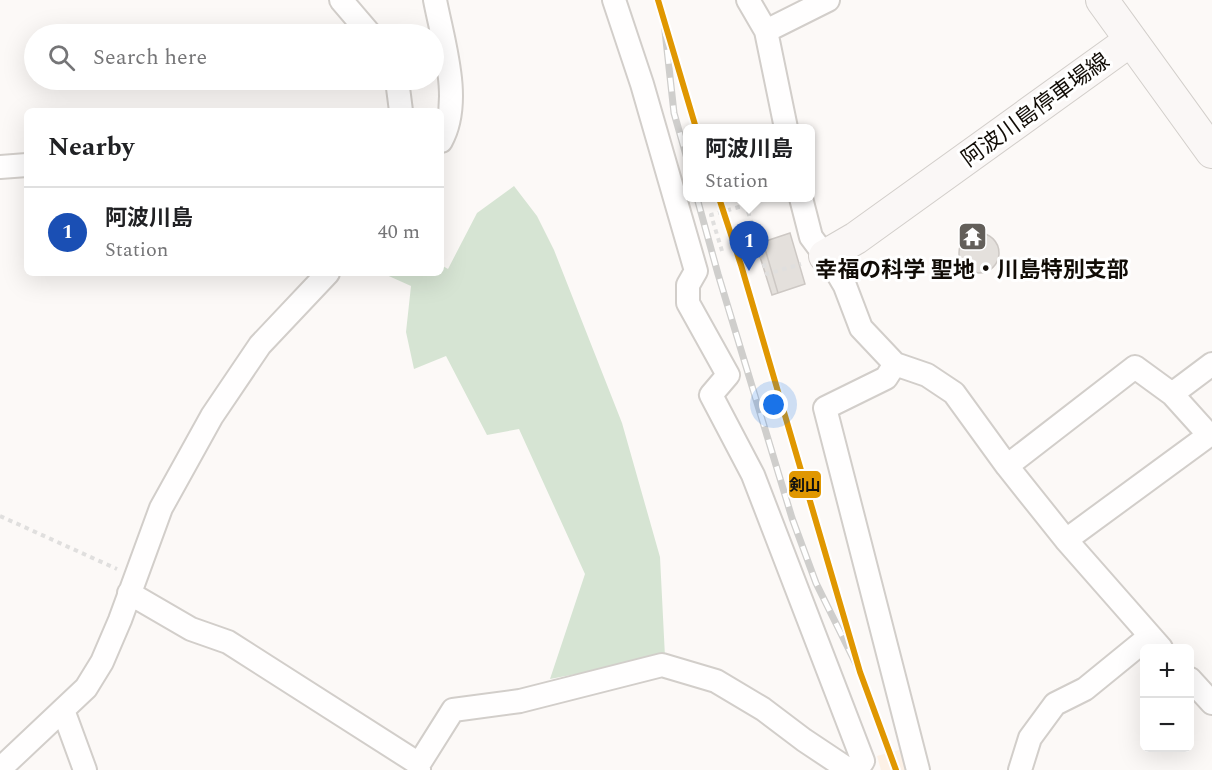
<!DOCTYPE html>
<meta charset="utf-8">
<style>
body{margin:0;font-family:Spectral,"Noto Sans JP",serif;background:#f6f6f6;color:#202124}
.controls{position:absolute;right:18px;bottom:18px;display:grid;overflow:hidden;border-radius:9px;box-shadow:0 6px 24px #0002}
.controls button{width:54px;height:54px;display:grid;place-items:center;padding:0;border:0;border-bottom:2px solid #e0e0e0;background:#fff;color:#202124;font:30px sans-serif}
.you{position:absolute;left:774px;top:405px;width:21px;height:21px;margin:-15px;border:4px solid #fff;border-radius:50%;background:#1a73e8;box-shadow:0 0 0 9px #1a73e833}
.badge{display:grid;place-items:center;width:39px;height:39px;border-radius:50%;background:#d93025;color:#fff;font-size:20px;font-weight:700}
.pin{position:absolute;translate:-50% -50px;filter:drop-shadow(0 2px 3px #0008)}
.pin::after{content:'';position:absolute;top:32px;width:21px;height:18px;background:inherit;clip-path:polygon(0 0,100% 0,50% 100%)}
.popup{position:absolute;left:683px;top:124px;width:132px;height:78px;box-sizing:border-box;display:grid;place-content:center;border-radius:9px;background:#fff;filter:drop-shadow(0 2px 4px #0005);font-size:20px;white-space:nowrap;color:#757577}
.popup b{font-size:22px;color:#202124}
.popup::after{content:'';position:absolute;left:50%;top:100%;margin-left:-12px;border:12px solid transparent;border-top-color:#fff}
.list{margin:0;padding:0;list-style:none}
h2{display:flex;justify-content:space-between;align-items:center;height:78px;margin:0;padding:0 24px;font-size:26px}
h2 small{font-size:20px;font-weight:400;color:#757577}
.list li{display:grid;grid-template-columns:39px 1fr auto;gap:18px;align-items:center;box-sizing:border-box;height:90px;padding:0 24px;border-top:2px solid #e0e0e0}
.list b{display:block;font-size:22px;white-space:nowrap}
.list p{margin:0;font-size:20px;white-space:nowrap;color:#757577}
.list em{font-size:20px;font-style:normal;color:#757577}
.icon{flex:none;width:33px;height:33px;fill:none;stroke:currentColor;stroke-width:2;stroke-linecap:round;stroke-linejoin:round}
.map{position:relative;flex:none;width:1212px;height:770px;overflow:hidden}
.search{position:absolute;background:#fff;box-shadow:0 6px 24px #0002;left:24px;top:24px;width:420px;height:66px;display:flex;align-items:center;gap:15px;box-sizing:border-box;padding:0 21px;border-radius:33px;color:#757577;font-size:22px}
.panel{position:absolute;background:#fff;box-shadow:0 6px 24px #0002;left:24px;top:108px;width:420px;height:168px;border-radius:9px}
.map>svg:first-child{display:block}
.built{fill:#fdf1e6}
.green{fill:#d6e4d3}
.building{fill:#e4e0dc;stroke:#cdc8c4;stroke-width:1.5}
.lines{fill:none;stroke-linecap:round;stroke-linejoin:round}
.minor-casing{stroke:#d2ceca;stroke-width:26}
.secondary-casing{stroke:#d2ceca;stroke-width:34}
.path{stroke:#e0dfde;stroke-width:4;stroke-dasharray:4.5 4.5;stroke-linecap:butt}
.minor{stroke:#fffefe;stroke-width:22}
.secondary{stroke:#faf7f6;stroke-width:32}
.rail-casing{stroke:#cfcecc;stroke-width:7}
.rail{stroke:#fff;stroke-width:4.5;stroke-dasharray:14;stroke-linecap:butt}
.rail-1-casing{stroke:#fff;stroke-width:10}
.rail-1{stroke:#e09701;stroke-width:6}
.labels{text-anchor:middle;stroke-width:6;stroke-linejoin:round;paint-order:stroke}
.street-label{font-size:22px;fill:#110c06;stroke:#fff}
.poi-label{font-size:22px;font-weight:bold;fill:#110c06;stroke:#fff}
.line-badge{stroke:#fff;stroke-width:2}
.pale-badge-label{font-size:16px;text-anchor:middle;font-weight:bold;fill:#111}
</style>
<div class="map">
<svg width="1212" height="770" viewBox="0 0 1212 770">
<rect width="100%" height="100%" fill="#fcf9f7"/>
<!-- built -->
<path class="built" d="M 902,749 L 907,770 L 881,770 L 877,756 Z"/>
<!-- green -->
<path class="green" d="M 514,186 L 537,216 L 554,250 L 622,423 L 660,557 L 665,657 L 550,679 L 585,574 L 519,429 L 487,435 L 446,356 L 414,369 L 406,332 L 411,286 L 382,273 L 441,273 L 441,265 L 448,269 L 477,213 Z"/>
<!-- building -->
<path class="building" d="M959 253a20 20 0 1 1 40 0a20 20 0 1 1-40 0Z
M 790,233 L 805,284 L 778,293 L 763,242 Z
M 763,242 L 778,293 L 772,295 L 756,244 Z"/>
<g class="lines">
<defs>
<path id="minor" d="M 341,0 L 370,34
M 435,0 C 443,42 463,102 441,141
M 614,0 L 642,84 L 696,271 L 688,285 L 688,303 L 728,375 L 711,395 L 753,475 L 863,761 L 858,768 L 852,770
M 748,0 L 766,31 L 786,128
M 766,31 L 828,0
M 397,80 L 401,111
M 0,167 L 27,165
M 801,198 L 811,237 L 835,269 L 845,286 L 861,328 L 895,364 L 927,375 L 954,393 L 1007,466 L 1066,540 L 1161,648
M 895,364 L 886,378 L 825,408 L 918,770
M 1172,394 L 1212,364
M 1007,466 L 1135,367 L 1172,394 L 1209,435 L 1066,540
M 129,593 L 191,629 L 228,642 L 419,764
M 1190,679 L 1212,703
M 63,710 L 85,770
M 0,769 L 86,688 L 102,662 L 120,620 L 161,508 L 212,416 L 260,345 L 328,273
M 419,770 L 419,764 L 453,710 L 520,701 L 662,665 L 716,681 L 763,709 L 804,740 L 849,770
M 1020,770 L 1030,738 L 1055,704 L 1085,689 L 1150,636"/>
<path id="secondary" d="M 1102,0 L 1212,152
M 825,256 L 856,238 L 1131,40"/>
</defs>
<!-- minor casing -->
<use href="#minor" class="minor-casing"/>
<!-- secondary casing -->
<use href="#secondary" class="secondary-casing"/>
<!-- path -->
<path class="path" d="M 722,251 L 711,215 L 746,205 L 767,274 L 801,264
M 0,516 L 117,569"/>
<!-- minor -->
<use href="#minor" class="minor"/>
<!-- secondary -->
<use href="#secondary" class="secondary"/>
<defs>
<path id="rail" d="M 664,22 L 674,113 L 688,162
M 697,198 L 718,274 L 792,518 L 816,583 L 860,672"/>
</defs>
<!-- rail casing -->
<use href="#rail" class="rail-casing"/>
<!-- rail -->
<use href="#rail" class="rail"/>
<defs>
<path id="rail-1" d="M 658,0 L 696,128
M 719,198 L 741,265 L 860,672 L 896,770"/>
</defs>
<!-- rail-1 casing -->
<use href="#rail-1" class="rail-1-casing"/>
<!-- rail-1 -->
<use href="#rail-1" class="rail-1"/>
</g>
<!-- icons -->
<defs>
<symbol id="temple-square" viewBox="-11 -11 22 22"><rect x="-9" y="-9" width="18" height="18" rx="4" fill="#635f5a" stroke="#fff"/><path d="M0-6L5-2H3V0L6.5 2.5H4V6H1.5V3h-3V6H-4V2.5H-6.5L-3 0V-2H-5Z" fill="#fff"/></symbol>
</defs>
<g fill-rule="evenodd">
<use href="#temple-square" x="956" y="220" width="33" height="33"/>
</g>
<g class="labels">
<!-- street labels -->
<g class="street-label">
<text transform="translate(1035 109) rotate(-36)" y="8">阿波川島停車場線</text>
</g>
<!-- poi labels -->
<g class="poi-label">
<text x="972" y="277">幸福の科学 聖地・川島特別支部</text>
</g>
</g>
<rect class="line-badge" x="788" y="470" width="34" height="29" rx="6" fill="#e09701"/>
<g class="pale-badge-label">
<text x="805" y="491">剣山</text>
</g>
</svg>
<div class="controls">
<button>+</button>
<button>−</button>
</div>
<div class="you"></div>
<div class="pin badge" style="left:749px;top:271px;background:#1a4fb4">1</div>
<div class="popup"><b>阿波川島</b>Station</div>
<div class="search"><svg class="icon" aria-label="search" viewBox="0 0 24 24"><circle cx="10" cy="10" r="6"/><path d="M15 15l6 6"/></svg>Search here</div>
<section class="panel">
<h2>Nearby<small></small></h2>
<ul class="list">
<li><span class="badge" style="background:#1a4fb4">1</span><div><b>阿波川島</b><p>Station</p></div><em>40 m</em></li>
</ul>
</section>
</div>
